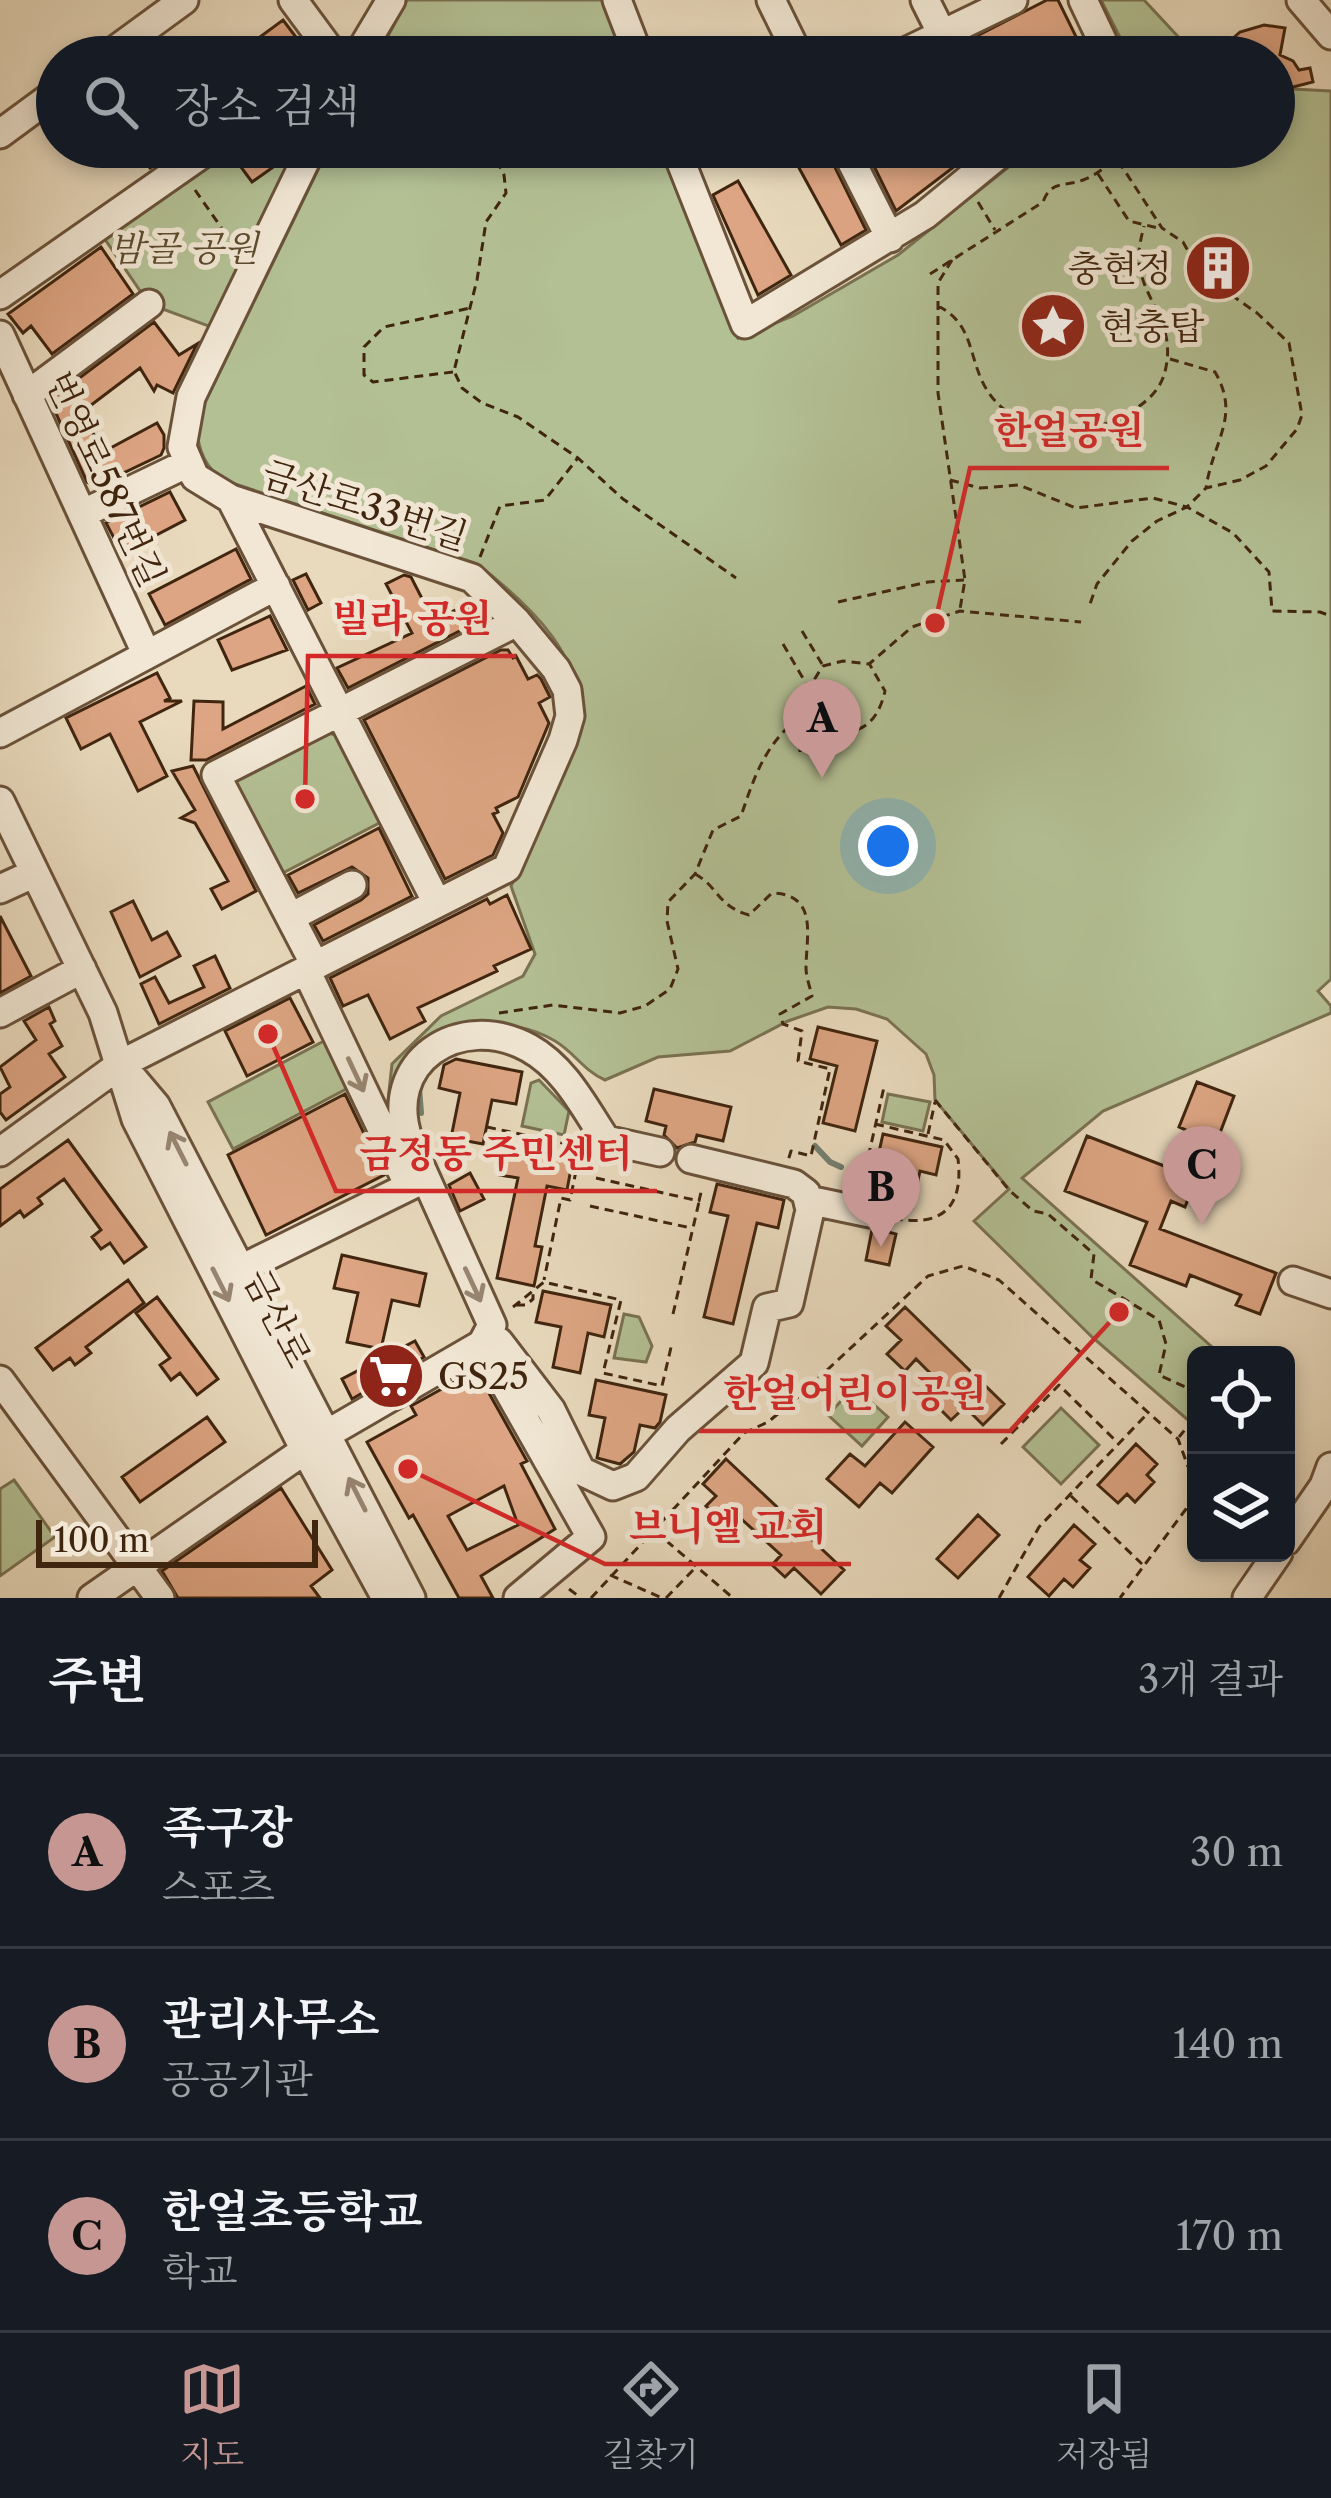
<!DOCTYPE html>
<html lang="ko">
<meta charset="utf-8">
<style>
body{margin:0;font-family:"Libre Caslon Text","Noto Serif KR",serif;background:#20242c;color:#f1f3f6}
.controls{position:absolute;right:36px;bottom:36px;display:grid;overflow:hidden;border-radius:18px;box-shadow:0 6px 18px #0003}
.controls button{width:108px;height:108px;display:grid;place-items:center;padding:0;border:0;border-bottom:3px solid #363941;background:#171b24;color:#f1f3f6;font:60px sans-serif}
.scale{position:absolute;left:36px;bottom:30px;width:282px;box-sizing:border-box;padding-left:12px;border:6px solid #40250f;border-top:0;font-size:33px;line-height:42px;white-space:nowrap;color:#40250f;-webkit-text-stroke:9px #f1e7d4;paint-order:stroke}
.you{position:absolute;left:888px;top:846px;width:42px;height:42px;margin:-30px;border:9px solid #fff;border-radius:50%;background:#1a73e8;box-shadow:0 0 0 18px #1a73e833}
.badge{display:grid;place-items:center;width:78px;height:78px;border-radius:50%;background:#c59692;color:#111;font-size:39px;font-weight:700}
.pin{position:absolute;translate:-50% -99px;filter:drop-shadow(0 3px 6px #0008)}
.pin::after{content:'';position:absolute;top:63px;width:42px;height:36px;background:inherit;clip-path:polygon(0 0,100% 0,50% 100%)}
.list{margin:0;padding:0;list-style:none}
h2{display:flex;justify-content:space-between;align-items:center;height:156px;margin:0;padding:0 48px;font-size:51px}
h2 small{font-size:39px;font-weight:400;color:#9ea1a6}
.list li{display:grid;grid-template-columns:78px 1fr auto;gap:36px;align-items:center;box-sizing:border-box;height:192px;padding:0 48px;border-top:3px solid #363941}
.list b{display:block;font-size:45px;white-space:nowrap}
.list p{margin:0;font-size:39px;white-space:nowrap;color:#9ea1a6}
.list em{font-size:39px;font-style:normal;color:#9ea1a6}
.icon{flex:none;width:66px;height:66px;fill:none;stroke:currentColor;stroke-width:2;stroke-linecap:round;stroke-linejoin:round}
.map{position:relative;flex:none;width:1331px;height:1598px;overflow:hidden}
.search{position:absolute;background:#171b24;box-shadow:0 6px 18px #0003;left:36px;right:36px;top:36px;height:132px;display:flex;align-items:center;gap:30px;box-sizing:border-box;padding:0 42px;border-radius:66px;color:#9ea1a6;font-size:45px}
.sheet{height:732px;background:#171b24}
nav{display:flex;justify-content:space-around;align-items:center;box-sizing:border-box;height:168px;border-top:3px solid #363941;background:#171b24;font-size:33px;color:#9ea1a6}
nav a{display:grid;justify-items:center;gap:6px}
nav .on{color:#c59692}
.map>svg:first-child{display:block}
.green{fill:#b3c094;stroke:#7a7252;stroke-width:3}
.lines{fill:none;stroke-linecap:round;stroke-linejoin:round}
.stream{stroke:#747f6f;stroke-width:6}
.building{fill:#dda583;stroke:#40250f;stroke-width:3;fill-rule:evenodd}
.minor-casing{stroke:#6a523a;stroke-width:33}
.path{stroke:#40250f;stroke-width:3;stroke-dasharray:9 6;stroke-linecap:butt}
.minor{stroke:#f1e7d4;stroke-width:27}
.oneway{stroke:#988672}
.labels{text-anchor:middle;stroke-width:10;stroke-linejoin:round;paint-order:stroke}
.park-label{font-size:36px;font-style:italic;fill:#5d4c30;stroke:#f1e7d4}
.poi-label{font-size:36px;fill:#40250f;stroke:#f1e7d4;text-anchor:start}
.street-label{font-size:36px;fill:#40250f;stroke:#f1e7d4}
.leader{fill:none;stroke:#d62828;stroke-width:4.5}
.callout-dot{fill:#d62828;stroke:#f1e7d4;stroke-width:4.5}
.callout-label{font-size:39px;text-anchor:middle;font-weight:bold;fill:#d62828;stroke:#f1e7d4;stroke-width:10;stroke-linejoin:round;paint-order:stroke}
</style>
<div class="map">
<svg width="1331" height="1598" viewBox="0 0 1331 1598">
<rect width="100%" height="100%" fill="#e9dabd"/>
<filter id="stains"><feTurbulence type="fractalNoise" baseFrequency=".00167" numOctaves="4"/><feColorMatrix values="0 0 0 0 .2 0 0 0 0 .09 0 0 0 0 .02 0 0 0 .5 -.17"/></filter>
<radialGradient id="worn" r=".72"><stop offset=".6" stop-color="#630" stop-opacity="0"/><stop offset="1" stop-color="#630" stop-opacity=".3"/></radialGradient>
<!-- green -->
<path class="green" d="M 407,0 L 602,0 L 625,57 L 377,57 Z
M 1101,0 L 1144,0 L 1197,57 L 1130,57 Z
M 1274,88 L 1331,91 L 1331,979 L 1318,991 L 1331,1006 L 1331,1013 L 1103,1111 L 1022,1178 L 1221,1355 L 1196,1355 L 1196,1427 L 1092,1337 L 974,1221 L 1009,1189 L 935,1100 L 934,1075 L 926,1054 L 887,1019 L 856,1009 L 828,1007 L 788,1021 L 730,1051 L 658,1057 L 605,1080 C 584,1071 574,1052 555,1041 C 508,1013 437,1021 403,1066 C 393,1079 390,1102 386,1118 L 392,1064 L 441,1016 L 523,976 L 535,954 L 511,886 C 582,737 630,682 477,564 L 226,481 C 203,468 196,444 197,419 L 329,147 L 661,147 L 738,338 L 793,316 L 898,255 L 1034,147 L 1274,147 Z
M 225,147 L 301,147 L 211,327 L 149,304 L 100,232 Z
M 319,731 L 341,736 L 385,820 L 277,876 L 226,779 Z
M 324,1041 L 348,1088 L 233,1149 L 208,1102 Z
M 539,1080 L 569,1111 L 564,1135 L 522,1126 L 531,1083 Z
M 888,1094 L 930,1102 L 923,1131 L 882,1122 Z
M 624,1314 L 639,1317 L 652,1346 L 646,1362 L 614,1358 Z
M 854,1387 L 888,1417 L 862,1446 L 828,1415 Z
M 1061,1408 L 1099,1445 L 1061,1484 L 1023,1447 Z
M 14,1480 L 55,1537 L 0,1576 L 0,1489 Z"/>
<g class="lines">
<!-- stream -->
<path class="stream" d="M 419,1088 L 421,1113
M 815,1146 L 830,1162 L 841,1167"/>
</g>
<!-- building -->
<path class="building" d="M 1047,0 L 1058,0 L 1086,57 L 936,57 Z
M 283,20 L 311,57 L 233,57 Z
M 1264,25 L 1285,28 L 1280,55 L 1293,61 L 1299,70 L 1310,68 L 1313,82 L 1289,88 L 1274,74 L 1274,57 L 1232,57 L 1223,47 L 1240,32 Z
M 135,147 L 181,147 L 150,168 Z
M 245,147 L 257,147 L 272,168 L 252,182 L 232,155 Z
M 807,147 L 825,147 L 866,230 L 841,245 L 792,155 Z
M 878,147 L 980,147 L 896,211 L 867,152 Z
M 738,181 L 791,275 L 758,295 L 713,195 Z
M 101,247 L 133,294 L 52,354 L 31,326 L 23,333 L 8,314 Z
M1203 269a15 15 0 1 1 30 0a15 15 0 1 1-30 0Z
M 154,322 L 179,355 L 197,344 L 173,393 L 157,385 L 154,391 L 140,368 L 82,412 L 103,452 L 157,423 L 164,435 L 164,448 L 161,455 L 96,486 L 87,482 L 50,400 Z
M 170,492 L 185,520 L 122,553 L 106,523 Z
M 236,549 L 251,579 L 165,625 L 149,594 Z
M 306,574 L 321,603 L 308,610 L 293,580 Z
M 404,575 L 411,577 L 433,620 L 472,603 L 481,620 L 348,688 L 337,668 L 412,633 L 386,584 Z
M 270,616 L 287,650 L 232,670 L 218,640 Z
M 501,650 L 508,650 L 513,658 L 516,656 L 528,679 L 537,675 L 541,679 L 550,697 L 539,703 L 549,723 L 518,797 L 496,808 L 498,812 L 493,814 L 503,833 L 493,855 L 445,879 L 364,720 Z
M 157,673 L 170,698 L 164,701 L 182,701 L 140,722 L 167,776 L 138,791 L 110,734 L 81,749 L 66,718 Z
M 306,686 L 315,704 L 206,760 L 191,760 L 194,701 L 223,702 L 223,729 Z
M 193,766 L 256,891 L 222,909 L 211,889 L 228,881 L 195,823 L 181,818 L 195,810 L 172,771 Z
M 379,828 L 412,896 L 323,941 L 314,925 L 361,900 L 368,894 L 368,878 L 352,867 L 298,893 L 288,875 Z
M 507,895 L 531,949 L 494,966 L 497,971 L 418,1008 L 425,1021 L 390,1039 L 368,995 L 343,1006 L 330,978 L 487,899 L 490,904 Z
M 133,901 L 152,940 L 167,932 L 180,956 L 140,977 L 111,912 Z
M 0,916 L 31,976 L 0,993 Z
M 215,956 L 230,988 L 159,1024 L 141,984 L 155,977 L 169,1003 L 204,987 L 194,966 Z
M 290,998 L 313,1042 L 247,1076 L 225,1031 Z
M 49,1007 L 55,1021 L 50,1024 L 62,1046 L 49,1054 L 65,1077 L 6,1120 L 0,1112 L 0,1094 L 10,1087 L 0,1067 L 36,1040 L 24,1021 Z
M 818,1027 L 877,1041 L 855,1131 L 823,1123 L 837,1066 L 810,1059 Z
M 456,1059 L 522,1072 L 516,1104 L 492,1100 L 483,1144 L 451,1138 L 460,1093 L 439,1088 L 444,1065 Z
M 1197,1082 L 1234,1096 L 1199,1188 L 1193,1186 L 1185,1207 L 1171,1201 L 1160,1229 L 1276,1273 L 1260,1314 L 1236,1305 L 1241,1295 L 1190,1275 L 1186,1286 L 1130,1265 L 1147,1222 L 1065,1191 L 1087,1136 L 1172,1169 L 1186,1130 L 1179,1127 Z
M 654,1089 L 731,1107 L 723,1141 L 697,1135 L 695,1142 L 677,1148 L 664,1135 L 666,1126 L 646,1121 Z
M 345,1094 L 384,1175 L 266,1235 L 228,1155 Z
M 883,1134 L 942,1147 L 936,1175 L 920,1171 L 912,1208 L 883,1201 L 891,1164 L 877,1161 Z
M 68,1140 L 146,1247 L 124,1263 L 110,1243 L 101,1249 L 92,1237 L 101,1230 L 64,1179 L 38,1198 L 42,1204 L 24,1217 L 20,1211 L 0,1226 L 0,1189 Z
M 518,1147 L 573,1158 L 567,1190 L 547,1186 L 535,1246 L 542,1247 L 534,1286 L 497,1278 L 518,1178 L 500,1175 L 504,1155 Z
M 470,1173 L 484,1199 L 460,1211 L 449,1185 Z
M 717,1184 L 784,1200 L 778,1228 L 757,1223 L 733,1324 L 704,1317 L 728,1216 L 710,1212 Z
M 877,1229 L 896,1234 L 889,1265 L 866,1260 L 872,1230 Z
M 342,1255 L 426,1274 L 419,1306 L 392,1300 L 381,1349 L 347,1342 L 358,1293 L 334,1288 Z
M 128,1280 L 144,1303 L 86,1347 L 91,1353 L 75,1365 L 70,1358 L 53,1370 L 36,1348 Z
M 543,1291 L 611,1305 L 604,1337 L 588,1333 L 580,1373 L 553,1367 L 561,1327 L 536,1322 Z
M 157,1297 L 218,1379 L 197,1395 L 180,1373 L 171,1380 L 160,1365 L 170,1358 L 136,1313 Z
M 905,1307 L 1004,1404 L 983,1425 L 965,1407 L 951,1420 L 933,1402 L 946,1389 L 916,1359 L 905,1371 L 887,1354 L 901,1340 L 886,1326 Z
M 415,1341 L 424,1357 L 352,1399 L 342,1379 Z
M 476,1370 L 527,1461 L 521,1464 L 555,1529 L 481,1576 L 493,1598 L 459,1598 L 413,1515 L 409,1518 L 367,1442 L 416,1415 L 411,1406 ZM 504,1486 L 518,1525 L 467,1550 L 448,1516 Z
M 596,1380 L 666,1395 L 660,1422 L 655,1428 L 640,1425 L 634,1452 L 620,1464 L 597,1458 L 605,1418 L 589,1415 Z
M 207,1417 L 225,1442 L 140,1502 L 122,1477 Z
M 905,1422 L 933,1447 L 892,1493 L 880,1483 L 859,1507 L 827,1479 L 850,1454 L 865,1466 Z
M 1136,1444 L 1157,1464 L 1147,1475 L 1154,1482 L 1135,1502 L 1127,1494 L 1118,1503 L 1098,1485 Z
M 726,1459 L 844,1570 L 821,1594 L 794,1568 L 785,1577 L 772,1565 L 781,1555 L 737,1515 L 727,1526 L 706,1506 L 716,1496 L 703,1484 Z
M 281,1488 L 332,1570 L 311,1586 L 320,1598 L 178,1598 L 162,1571 Z
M 978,1515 L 999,1535 L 958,1578 L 937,1559 Z
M 1074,1525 L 1095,1544 L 1080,1560 L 1090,1568 L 1073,1587 L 1064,1579 L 1049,1596 L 1028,1577 Z"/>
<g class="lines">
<defs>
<path id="minor" d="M 293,0 L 335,57
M 617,0 L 639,57
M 771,0 L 799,57
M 925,0 L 942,34
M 1083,0 L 1110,57
M 1301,0 L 1331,35
M 106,57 L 184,0
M 357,57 L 391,0
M 895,57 L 1013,0
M 0,134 L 57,92
M 675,147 L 745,324 L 925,215 L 1008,147
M 844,147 L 890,238
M 0,295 L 212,147
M 0,335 L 146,653
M 27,395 L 149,304
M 231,499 L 437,903
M 82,514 L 186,464
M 0,733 L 276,586
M 0,801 L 103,1013 L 136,1119 L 305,1450 L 386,1598
M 0,889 L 35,873
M 291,917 L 352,885
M 315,965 L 216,775 L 517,622
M 306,970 L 409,1186
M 0,1013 L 82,969
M 129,1074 L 156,1106 L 411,1598
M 0,1152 L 121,1064 L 507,868 L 563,740 L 570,716 L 567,690 L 556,669 L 517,622 L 472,578 L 231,499 L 195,477 L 182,447 L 191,397 L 312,147
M 808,1200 L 870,1213
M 241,1269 L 424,1179
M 1293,1281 L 1331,1294
M 0,1380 L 160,1598
M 327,1434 L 482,1344 L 499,1342 L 551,1410 L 581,1471 L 613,1486 L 636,1477 L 678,1429 L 754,1363 L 767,1308 L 789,1303 L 810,1210 L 806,1193 L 794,1184 L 691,1159
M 1286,1541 L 1324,1486 L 1331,1467
M 92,1598 L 305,1450
M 518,1598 L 591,1537 L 482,1344 L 492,1325 L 409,1141 C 380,1062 460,1010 529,1048 C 565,1068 584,1107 606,1140 L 660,1152
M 1247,1598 L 1278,1553"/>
</defs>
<!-- minor casing -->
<use href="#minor" class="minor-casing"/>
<!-- path -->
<path class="path" d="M 445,43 L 448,57
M 490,147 L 504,175 L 506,193 L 486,222 L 477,280 L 454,371 L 462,388 L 482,403 L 518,417 L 578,458 L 623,499 L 736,578
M 1098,174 L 1129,221 L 1158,228
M 195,190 L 223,230
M 978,202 L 995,230
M 952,260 L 938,283 L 938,393 L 965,580 L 960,609
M 930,274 L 1043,202 C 1051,180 1064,187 1083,180 C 1095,176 1106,166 1117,159 L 1162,228 L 1183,242 L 1205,281 L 1220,287 L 1257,313 L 1289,343 L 1302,415 L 1297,429 L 1266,466 L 1240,480 L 1206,488 L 1187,507 L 1157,521 L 1132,541 L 1097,584 L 1090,604
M 938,306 C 975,324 968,360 987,390 C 1015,436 1085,439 1127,414 C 1146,403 1162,390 1166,367 C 1175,321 1143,301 1139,262 C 1138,250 1141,238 1144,226
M 1170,359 L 1215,372 C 1241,417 1213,440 1206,488
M 453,372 L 373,382 L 364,375 L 364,347 L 384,327 L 470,308
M 950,480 L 980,488 L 1019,485 L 1076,508 L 1153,498 L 1187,507 L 1233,533 L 1269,572 L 1272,611 L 1320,612 L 1331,616
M 480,557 L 500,506 L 545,500 L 577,459
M 838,602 L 928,582 L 964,580
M 802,631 L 822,664
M 783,644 L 807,685
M 801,718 C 839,739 874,740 885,691 L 870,665
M 800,752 C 800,718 803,694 823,666 L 843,661 L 869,664 L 912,627 L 960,611 L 1081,622
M 695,874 C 718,886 717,906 749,915 L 772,893 C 819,894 806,937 806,968 C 806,977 810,987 812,996 L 780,1014 L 783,1024 L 802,1031 L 798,1061 L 830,1069 L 811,1156 L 791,1151 L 788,1161
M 499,1013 L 553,1005 L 620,1013 L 645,1006 L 670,989 L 678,969 L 667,921 L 668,902 L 695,874 L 713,830 L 741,816 C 755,775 765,744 800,717
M 935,1100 L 1009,1190 L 1033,1211 L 1048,1214 L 1094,1254 L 1091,1279 L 1159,1320 L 1166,1344 L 1159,1375 L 1190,1389 L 1193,1420 L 1179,1437
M 875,1124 L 944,1140 L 958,1159 C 964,1209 940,1228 892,1218
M 487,1127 L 581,1147 L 570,1200 L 561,1198 L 544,1280
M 928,1134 L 935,1102
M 596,1178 L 699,1201 L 702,1188
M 874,1191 L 878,1169 L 866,1167 L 884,1087
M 590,1206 L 691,1228
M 516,1305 L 526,1305 L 533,1299 L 533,1292
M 513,1307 L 544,1282 L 621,1300 L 603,1373 L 662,1386 L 672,1343
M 673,1314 L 699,1202
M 1001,1444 L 1059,1385 L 1117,1442
M 1071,1496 L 1142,1564
M 655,1531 L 733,1598
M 610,1575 L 662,1598
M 569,1589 L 581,1598
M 591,1598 L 744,1433 L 768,1422 L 796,1399 L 928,1276 L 963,1266 L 999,1280 L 1178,1439 L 1190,1472 L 1192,1491 L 1186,1509 L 1120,1598
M 666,1598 L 695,1568
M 999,1598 L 1039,1527 L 1147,1414"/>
<!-- minor -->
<use href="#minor" class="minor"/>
</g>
<!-- one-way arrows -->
<defs><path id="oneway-shaft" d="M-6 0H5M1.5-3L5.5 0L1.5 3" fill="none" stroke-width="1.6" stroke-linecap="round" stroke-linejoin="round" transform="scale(3)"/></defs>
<g class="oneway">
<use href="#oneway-shaft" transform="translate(356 1075) rotate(65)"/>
<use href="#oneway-shaft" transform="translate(178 1148) rotate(-117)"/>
<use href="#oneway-shaft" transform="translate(221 1285) rotate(63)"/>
<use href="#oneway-shaft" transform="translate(473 1285) rotate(65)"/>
<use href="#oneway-shaft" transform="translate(357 1494) rotate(-117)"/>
</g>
<!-- icons -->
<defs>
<symbol id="building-disc" viewBox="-11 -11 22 22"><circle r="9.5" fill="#8f2418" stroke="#f1e7d4"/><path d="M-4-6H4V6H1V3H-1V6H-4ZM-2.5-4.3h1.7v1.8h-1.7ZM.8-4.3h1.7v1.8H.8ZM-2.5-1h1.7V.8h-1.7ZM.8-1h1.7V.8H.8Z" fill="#fff"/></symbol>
<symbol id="sight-disc" viewBox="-11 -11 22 22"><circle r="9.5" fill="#8f2418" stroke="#f1e7d4"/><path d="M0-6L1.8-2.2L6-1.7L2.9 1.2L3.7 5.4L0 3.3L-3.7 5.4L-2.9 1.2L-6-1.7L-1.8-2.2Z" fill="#fff"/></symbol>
<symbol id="supermarket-disc" viewBox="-11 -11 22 22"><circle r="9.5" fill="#8f2418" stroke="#f1e7d4"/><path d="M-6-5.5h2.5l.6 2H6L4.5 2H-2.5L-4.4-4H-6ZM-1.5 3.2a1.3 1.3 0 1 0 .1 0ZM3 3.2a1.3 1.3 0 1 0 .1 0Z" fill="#fff"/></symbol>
</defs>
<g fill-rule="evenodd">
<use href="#building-disc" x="1180" y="230" width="76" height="76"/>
<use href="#sight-disc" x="1015" y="288" width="76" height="76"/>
<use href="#supermarket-disc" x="353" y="1338" width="76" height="76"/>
</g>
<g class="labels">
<!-- park labels -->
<g class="park-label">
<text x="184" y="261">밤골 공원</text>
</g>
<!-- poi labels -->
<g class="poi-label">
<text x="1172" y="281" text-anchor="end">충현정</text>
<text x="1100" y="339">현충탑</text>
<text x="438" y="1389">GS25</text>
</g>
<!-- street labels -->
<g class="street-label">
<text transform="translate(106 479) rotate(65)" y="13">번영로587번길</text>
<text transform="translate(365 505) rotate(18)" y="13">금산로33번길</text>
<text transform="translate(278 1318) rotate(63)" y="13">금산로</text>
</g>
</g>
<!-- callouts -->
<path class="leader" d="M935 623L970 468H1169M305 799L308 656H516M268 1034L336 1191H657M1119 1312L1010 1431H699M408 1469L605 1564H851"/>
<g class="callout-dot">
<circle cx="935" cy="623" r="12"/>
<circle cx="305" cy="799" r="12"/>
<circle cx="268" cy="1034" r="12"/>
<circle cx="1119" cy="1312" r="12"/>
<circle cx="408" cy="1469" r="12"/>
</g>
<g class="callout-label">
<text x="1069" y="444">한얼공원</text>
<text x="412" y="632">빌라 공원</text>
<text x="496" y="1167">금정동 주민센터</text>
<text x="855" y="1407">한얼어린이공원</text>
<text x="728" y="1540">브니엘 교회</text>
</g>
<rect width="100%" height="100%" filter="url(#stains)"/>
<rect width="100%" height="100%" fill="url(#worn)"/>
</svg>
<div class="controls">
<button><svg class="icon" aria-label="locate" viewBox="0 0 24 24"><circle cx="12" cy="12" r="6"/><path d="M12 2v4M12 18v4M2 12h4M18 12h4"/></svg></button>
<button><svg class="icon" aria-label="layers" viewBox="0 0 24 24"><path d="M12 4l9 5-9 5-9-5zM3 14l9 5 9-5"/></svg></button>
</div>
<div class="scale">100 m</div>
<div class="you"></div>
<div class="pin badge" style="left:822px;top:778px">A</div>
<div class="pin badge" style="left:881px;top:1247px">B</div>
<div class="pin badge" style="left:1202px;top:1225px">C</div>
<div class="search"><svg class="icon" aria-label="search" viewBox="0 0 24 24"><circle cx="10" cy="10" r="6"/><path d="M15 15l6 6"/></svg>장소 검색</div>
</div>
<section class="sheet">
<h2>주변<small>3개 결과</small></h2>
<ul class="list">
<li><span class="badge">A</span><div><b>족구장</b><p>스포츠</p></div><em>30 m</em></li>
<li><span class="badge">B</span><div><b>관리사무소</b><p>공공기관</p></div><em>140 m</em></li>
<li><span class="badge">C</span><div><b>한얼초등학교</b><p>학교</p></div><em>170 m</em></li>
</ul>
</section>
<nav>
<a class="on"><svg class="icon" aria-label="map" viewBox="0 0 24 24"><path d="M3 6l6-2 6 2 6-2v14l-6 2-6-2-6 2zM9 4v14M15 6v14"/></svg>지도</a>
<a><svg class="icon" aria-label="directions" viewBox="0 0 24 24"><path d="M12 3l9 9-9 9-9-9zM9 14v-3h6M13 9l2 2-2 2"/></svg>길찾기</a>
<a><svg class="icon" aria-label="saved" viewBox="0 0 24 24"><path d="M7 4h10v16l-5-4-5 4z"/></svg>저장됨</a>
</nav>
